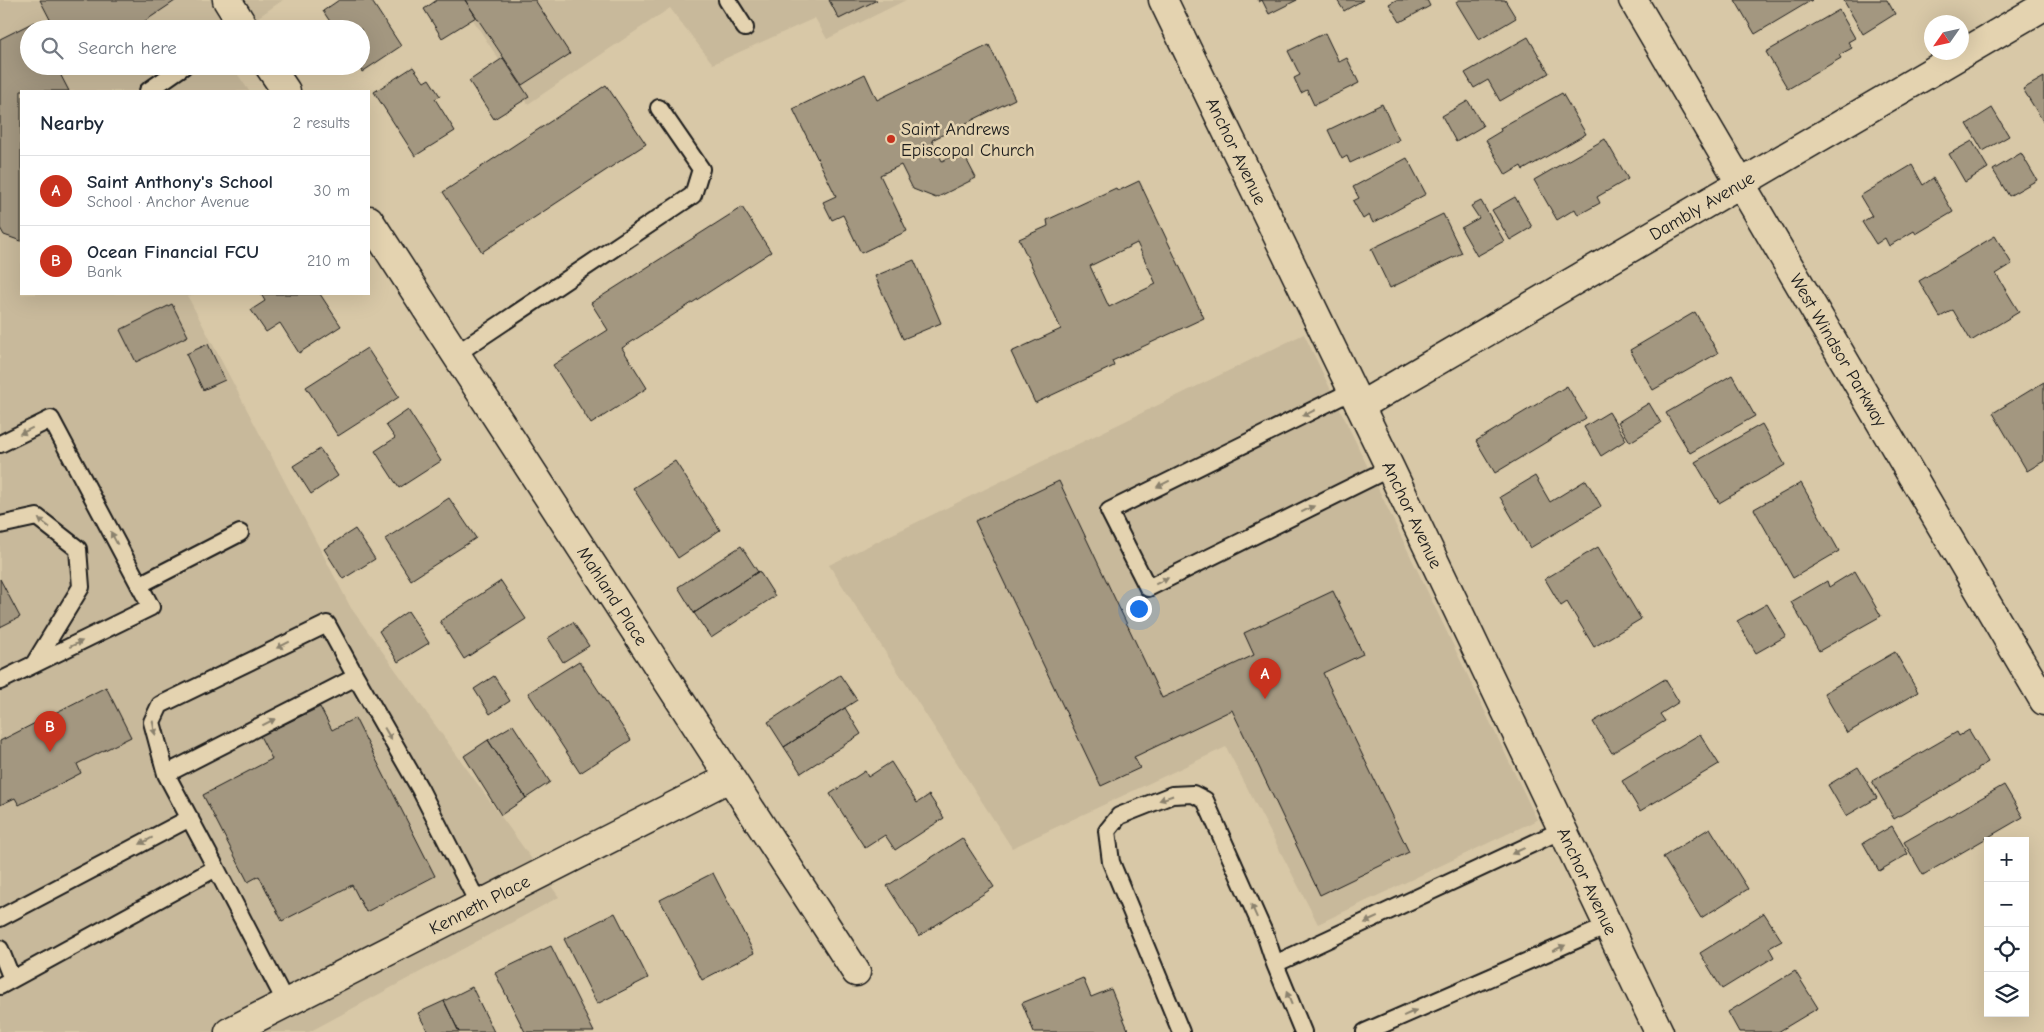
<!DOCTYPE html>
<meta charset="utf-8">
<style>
body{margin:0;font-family:"Comic Neue",sans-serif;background:#f6f6f7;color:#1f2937}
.controls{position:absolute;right:15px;bottom:15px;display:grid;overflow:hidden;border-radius:0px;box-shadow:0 5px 20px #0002}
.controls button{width:45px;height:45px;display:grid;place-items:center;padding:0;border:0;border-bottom:1px solid #e0e1e3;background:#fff;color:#1f2937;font:25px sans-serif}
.compass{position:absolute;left:1924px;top:15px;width:45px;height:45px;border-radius:50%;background:#fff;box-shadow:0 5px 20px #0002;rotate:236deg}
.you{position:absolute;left:1138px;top:608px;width:18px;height:18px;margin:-12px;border:4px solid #fff;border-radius:50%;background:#1a73e8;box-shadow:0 0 0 8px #1a73e833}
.badge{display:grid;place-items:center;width:32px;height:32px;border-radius:50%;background:#c8321e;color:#fff;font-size:16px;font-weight:700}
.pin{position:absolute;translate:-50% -41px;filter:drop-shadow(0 1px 2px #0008)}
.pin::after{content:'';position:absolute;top:26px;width:18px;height:15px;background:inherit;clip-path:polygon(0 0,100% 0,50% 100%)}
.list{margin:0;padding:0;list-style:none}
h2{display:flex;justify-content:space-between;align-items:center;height:65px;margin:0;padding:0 20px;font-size:21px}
h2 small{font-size:16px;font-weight:400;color:#747a83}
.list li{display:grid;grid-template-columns:32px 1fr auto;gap:15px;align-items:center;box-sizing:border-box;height:70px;padding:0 20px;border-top:1px solid #e0e1e3}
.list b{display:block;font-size:19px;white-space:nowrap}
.list p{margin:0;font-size:16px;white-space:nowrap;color:#747a83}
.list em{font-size:16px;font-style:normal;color:#747a83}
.icon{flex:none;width:28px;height:28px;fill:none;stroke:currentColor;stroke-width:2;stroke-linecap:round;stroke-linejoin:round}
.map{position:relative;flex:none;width:2044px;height:1032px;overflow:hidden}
.search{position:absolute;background:#fff;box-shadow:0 5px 20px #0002;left:20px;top:20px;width:350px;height:55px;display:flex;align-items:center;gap:12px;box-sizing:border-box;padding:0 18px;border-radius:28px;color:#747a83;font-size:19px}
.panel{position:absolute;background:#fff;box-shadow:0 5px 20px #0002;left:20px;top:90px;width:350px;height:205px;border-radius:0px}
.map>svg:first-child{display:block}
.built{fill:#c8b99b}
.building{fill:#a39780;stroke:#1c1c1c;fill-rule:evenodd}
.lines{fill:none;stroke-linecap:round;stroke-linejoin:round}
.lane-casing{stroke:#1c1c1c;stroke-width:20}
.street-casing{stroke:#1c1c1c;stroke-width:31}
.lane{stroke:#e4d3b0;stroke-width:16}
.street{stroke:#e4d3b0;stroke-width:28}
.oneway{fill:#8a816d}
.poi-dot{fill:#c8321e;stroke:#e4d3b0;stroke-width:2}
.labels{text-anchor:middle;stroke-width:5;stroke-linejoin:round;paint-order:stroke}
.poi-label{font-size:18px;fill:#1c1c1c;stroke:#e4d3b0;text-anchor:start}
.street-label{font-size:18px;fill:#1c1c1c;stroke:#e4d3b0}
</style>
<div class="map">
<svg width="2044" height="1032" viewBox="0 0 2044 1032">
<rect width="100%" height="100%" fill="#d8c8a7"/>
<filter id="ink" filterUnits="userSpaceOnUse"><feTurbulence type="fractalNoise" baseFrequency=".02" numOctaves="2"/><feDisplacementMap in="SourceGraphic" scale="10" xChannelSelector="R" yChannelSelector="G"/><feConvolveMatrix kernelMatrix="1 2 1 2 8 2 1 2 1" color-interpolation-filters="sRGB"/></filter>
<g filter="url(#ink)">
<!-- built -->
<path class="built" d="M 0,0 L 283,0 L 241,29 L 29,29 L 29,66 L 232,66 L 249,91 L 21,91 L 21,294 L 193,294 L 188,297 L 351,608 L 559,897 L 309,1032 L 0,1032 Z
M 460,0 L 906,0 L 827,39 L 815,18 L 713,64 L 670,8 L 528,104 Z
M 1304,334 L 1537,820 L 1318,924 L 1226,747 L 1012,848 L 829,565 Z"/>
<!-- building -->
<path class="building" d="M 40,0 L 174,0 L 175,1 L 133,29 L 55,29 Z
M 339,0 L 371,0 L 401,46 L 362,72 L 359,66 L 361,66 L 361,29 L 335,29 L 323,11 Z
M 437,0 L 465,0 L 476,17 L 442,38 L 424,9 Z
M 465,0 L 535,0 L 570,54 L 522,85 Z
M 829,0 L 877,0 L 839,19 Z
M 1258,0 L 1297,0 L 1269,14 L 1262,0 L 1259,2 Z
M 1337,0 L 1363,0 L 1344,11 Z
M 1396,0 L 1427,0 L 1430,6 L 1400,22 L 1389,4 Z
M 1459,0 L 1505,0 L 1516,18 L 1479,40 L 1456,2 Z
M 1735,0 L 1812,0 L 1755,34 Z
M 1846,0 L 1887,0 L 1895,14 L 1863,34 L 1844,1 Z
M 1839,10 L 1855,38 L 1848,42 L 1852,48 L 1839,55 L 1841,58 L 1788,89 L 1766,52 Z
M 34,22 L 37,29 L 29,29 L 29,66 L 56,66 L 69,91 L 21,91 L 21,241 L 4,235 L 0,228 L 0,39 Z
M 1325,33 L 1339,62 L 1347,58 L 1359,83 L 1314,105 L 1307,90 L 1301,93 L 1294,78 L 1300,75 L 1288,51 Z
M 1528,37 L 1549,73 L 1500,101 L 1488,80 L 1474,88 L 1465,73 Z
M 989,45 L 1015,99 L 932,140 L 942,161 L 962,151 L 976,178 L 936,198 L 913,189 L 901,165 L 880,175 L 907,231 L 861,253 L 843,215 L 832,220 L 823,202 L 836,196 L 793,109 L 865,74 L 877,100 Z
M 503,58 L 529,97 L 494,119 L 469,81 Z
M 413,67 L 424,82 L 429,79 L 440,96 L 435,99 L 455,131 L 415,156 L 374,92 Z
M 2044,77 L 2044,123 L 2023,89 Z
M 606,85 L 646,144 L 482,252 L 443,192 Z
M 1562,93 L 1586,134 L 1523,170 L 1521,166 L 1506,175 L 1486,140 L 1501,131 L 1500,128 Z
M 1468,101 L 1483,126 L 1456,142 L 1442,116 Z
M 1382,104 L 1399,140 L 1350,163 L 1347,156 L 1342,159 L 1328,130 Z
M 1992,108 L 2009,136 L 1983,151 L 1967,124 Z
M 1605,139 L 1628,179 L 1597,197 L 1600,203 L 1578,215 L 1575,209 L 1557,220 L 1534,180 Z
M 1972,141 L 1988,168 L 1965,182 L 1949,154 Z
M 2021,153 L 2037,180 L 2009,196 L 1993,170 Z
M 1407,158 L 1426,194 L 1373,223 L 1369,215 L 1363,219 L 1353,201 L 1359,198 L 1353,187 Z
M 1912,165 L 1923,185 L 1933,178 L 1953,212 L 1916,234 L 1914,231 L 1889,246 L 1885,238 L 1876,244 L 1862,222 L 1872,216 L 1860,196 Z
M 1139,181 L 1204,318 L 1112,361 L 1114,366 L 1035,403 L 1011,352 L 1061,329 L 1019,239 L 1048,226 L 1047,220 L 1116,188 L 1118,191 ZM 1137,243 L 1156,284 L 1109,307 L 1090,266 Z
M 1515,197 L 1532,227 L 1510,240 L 1492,210 Z
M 1481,201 L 1504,241 L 1477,256 L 1461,228 L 1479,218 L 1471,206 Z
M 742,207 L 771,252 L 622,348 L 647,388 L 591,424 L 553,365 L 608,330 L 591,303 Z
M 1443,214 L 1462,253 L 1390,288 L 1371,249 Z
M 1995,236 L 2012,264 L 1996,274 L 2019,312 L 1971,341 L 1953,310 L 1940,317 L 1919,281 Z
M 914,260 L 941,323 L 903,339 L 875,276 Z
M 261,294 L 320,294 L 341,326 L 299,353 L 280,323 L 266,332 L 251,310 L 265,301 Z
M 172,304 L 188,336 L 136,362 L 120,330 Z
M 1695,312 L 1718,353 L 1653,390 L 1630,350 Z
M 208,344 L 225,380 L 203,390 L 186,354 Z
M 367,348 L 399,397 L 338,436 L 306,387 Z
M 1732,375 L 1755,416 L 1690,453 L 1666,413 Z
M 2044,382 L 2044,461 L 2027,471 L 1993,413 Z
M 1567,386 L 1586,418 L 1495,473 L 1476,441 Z
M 1649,403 L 1661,423 L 1630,442 L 1618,422 Z
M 408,410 L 441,461 L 399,488 L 375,451 L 395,438 L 386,425 Z
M 1609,412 L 1626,440 L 1601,456 L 1584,427 Z
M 1762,424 L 1785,465 L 1719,503 L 1695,462 Z
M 320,449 L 338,476 L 311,494 L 293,466 Z
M 675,461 L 720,530 L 678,558 L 633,488 Z
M 1535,476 L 1550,502 L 1586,480 L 1601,506 L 1530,548 L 1500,497 Z
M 1059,481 L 1162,698 L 1254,655 L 1244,633 L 1333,591 L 1363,654 L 1323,673 L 1409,852 L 1320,895 L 1232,710 L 1134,757 L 1140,768 L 1101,786 L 975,521 Z
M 1801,483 L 1839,551 L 1793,578 L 1754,509 Z
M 449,498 L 476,538 L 411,580 L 385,539 Z
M 355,529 L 375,559 L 343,579 L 324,549 Z
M 741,546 L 758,572 L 694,613 L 678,587 Z
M 1598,547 L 1641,619 L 1594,647 L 1567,602 L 1561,606 L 1545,579 Z
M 759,571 L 775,596 L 711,638 L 694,613 Z
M 1855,571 L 1881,616 L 1819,651 L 1791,602 L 1827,581 L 1829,587 Z
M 0,579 L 20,617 L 0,627 Z
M 501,581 L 526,619 L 464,659 L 440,621 Z
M 1767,604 L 1786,636 L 1756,653 L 1737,621 Z
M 408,611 L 429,643 L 398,662 L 379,631 Z
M 573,622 L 589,646 L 563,662 L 548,638 Z
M 1895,652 L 1918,692 L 1847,733 L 1824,693 Z
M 579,661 L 631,740 L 580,773 L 528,693 Z
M 840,675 L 857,700 L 784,747 L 768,722 Z
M 494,676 L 510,701 L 490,714 L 474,689 Z
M 1665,679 L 1679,702 L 1660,714 L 1665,721 L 1612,753 L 1593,722 Z
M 106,687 L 131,737 L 77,764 L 81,773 L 19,805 L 15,798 L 0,805 L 0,741 Z
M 320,707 L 332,730 L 355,718 L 435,876 L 366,912 L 352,885 L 282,921 L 259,876 L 248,882 L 203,795 L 272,759 L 260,736 Z
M 845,708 L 861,734 L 801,773 L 784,747 Z
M 513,725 L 550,782 L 526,798 L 488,740 Z
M 1969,730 L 1988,762 L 1978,768 L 1978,770 L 1894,819 L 1872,781 L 1957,732 L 1959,736 Z
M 1700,734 L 1719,764 L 1640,811 L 1622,781 Z
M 488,740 L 526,798 L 501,815 L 464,756 Z
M 891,762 L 917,803 L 929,795 L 944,818 L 895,850 L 885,835 L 865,848 L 830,794 L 865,771 L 868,777 Z
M 1858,767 L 1877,798 L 1846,816 L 1828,785 Z
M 2004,785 L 2023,817 L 1923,875 L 1904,842 Z
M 1892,826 L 1908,854 L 1879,871 L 1863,843 Z
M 1710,828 L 1748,889 L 1701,918 L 1663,857 Z
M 962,838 L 994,887 L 919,936 L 887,886 Z
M 713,873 L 754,953 L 702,980 L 660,900 Z
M 615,913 L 648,978 L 597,1004 L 564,939 Z
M 1764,913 L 1782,941 L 1769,948 L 1774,957 L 1722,989 L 1700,953 Z
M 551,946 L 594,1032 L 525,1032 L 495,973 Z
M 1795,971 L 1818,1008 L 1778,1032 L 1739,1032 L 1728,1012 Z
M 1083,978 L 1091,997 L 1111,989 L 1129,1032 L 1034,1032 L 1022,1003 Z
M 472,987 L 494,1032 L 459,1032 L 444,1001 Z
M 444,1001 L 459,1032 L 428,1032 L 418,1013 Z"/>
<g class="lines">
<defs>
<path id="lane" d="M 727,0 L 745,28
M 148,91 L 184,66
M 456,354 L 693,195 L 701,169 L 659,108
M 1352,391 L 1109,511 L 1148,588 L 1390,468
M 0,444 L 51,419 L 151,607 L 0,681
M 0,525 L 37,517 L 78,549 L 81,587 L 34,664
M 139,585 L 240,533
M 356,677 L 327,624 L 160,705 L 152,722 L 166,774 L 356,677 L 420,789 L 479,905
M 166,774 L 216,868
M 0,918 L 190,818
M 0,949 L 12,979
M 1275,964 L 1303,1032
M 0,986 L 216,868 L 286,1003
M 1181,1032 L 1111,862 L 1107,831 L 1119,816 L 1172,795 L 1193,794 L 1205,800 L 1266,937 L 1275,964 L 1562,830
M 1365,1032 L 1608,926"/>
<g id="street">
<path d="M 227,0 L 245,29"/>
<path id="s1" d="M 1163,0 L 1390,468 L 1659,1032"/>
<path id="s2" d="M 1633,0 L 2044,701"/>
<path d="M 269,66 L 286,91"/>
<path id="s3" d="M 369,220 L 856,972"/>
<path id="s4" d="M 1360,406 L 2044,6"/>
<path id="s5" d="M 229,1032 L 729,778"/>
</g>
</defs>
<!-- lane casing -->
<use href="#lane" class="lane-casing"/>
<!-- street casing -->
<use href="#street" class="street-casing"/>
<!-- lane -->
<use href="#lane" class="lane"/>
<!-- street -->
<use href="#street" class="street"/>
</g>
<!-- one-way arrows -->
<defs><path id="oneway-solid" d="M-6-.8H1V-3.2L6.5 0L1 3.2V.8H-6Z" transform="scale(1.25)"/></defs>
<g class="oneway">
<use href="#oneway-solid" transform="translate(1309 413) rotate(154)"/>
<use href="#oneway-solid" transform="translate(26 431) rotate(154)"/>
<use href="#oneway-solid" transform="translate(1163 484) rotate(154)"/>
<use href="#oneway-solid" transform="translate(1308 509) rotate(-26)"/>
<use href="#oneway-solid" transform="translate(44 523) rotate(-142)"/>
<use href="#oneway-solid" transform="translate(114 538) rotate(-118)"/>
<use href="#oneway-solid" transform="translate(1162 581) rotate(-26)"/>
<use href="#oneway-solid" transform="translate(76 644) rotate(-25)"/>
<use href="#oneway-solid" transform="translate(283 645) rotate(154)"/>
<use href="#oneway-solid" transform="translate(269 722) rotate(-27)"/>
<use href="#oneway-solid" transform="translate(154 728) rotate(79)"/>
<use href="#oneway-solid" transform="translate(388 734) rotate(60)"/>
<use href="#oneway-solid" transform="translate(1166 798) rotate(161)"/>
<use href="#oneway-solid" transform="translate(146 841) rotate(152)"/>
<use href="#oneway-solid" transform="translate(1518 851) rotate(155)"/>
<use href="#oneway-solid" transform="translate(1254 911) rotate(-114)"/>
<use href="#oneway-solid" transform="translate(1371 920) rotate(155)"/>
<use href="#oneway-solid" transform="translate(1559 948) rotate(-24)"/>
<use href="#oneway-solid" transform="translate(1289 998) rotate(-112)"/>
<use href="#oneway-solid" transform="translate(1410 1013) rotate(-24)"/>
</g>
</g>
<!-- markers -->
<circle class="poi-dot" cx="891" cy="139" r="5"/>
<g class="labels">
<!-- poi labels -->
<g class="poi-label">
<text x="901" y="135">Saint Andrews<tspan x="901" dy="21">Episcopal Church</tspan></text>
</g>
<!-- street labels -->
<g class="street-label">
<text dy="6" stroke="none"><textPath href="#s1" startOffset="168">Anchor Avenue</textPath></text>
<text dy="6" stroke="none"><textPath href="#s4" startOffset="396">Dambly Avenue</textPath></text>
<text dy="6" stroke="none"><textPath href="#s2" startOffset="406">West Windsor Parkway</textPath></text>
<text dy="6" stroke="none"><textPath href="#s1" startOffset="572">Anchor Avenue</textPath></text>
<text dy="6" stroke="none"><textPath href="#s3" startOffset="448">Mahland Place</textPath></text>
<text dy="6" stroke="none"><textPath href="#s1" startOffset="978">Anchor Avenue</textPath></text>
<text dy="6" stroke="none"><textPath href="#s5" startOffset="281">Kenneth Place</textPath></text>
</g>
</g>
</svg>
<div class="controls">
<button>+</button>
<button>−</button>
<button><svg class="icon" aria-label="locate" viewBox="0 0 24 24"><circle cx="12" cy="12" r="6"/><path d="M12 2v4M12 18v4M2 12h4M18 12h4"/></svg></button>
<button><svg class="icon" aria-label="layers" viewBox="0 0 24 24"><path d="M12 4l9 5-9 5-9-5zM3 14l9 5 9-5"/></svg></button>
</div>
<svg class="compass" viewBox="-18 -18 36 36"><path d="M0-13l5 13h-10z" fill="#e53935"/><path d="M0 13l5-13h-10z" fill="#747a83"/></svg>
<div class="you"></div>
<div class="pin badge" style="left:1265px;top:699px">A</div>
<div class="pin badge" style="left:50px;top:752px">B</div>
<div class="search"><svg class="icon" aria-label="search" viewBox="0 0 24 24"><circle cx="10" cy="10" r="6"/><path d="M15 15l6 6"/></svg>Search here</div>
<section class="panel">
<h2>Nearby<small>2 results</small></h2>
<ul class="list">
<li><span class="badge">A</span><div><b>Saint Anthony's School</b><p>School · Anchor Avenue</p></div><em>30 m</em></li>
<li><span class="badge">B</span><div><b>Ocean Financial FCU</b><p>Bank</p></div><em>210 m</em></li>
</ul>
</section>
</div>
